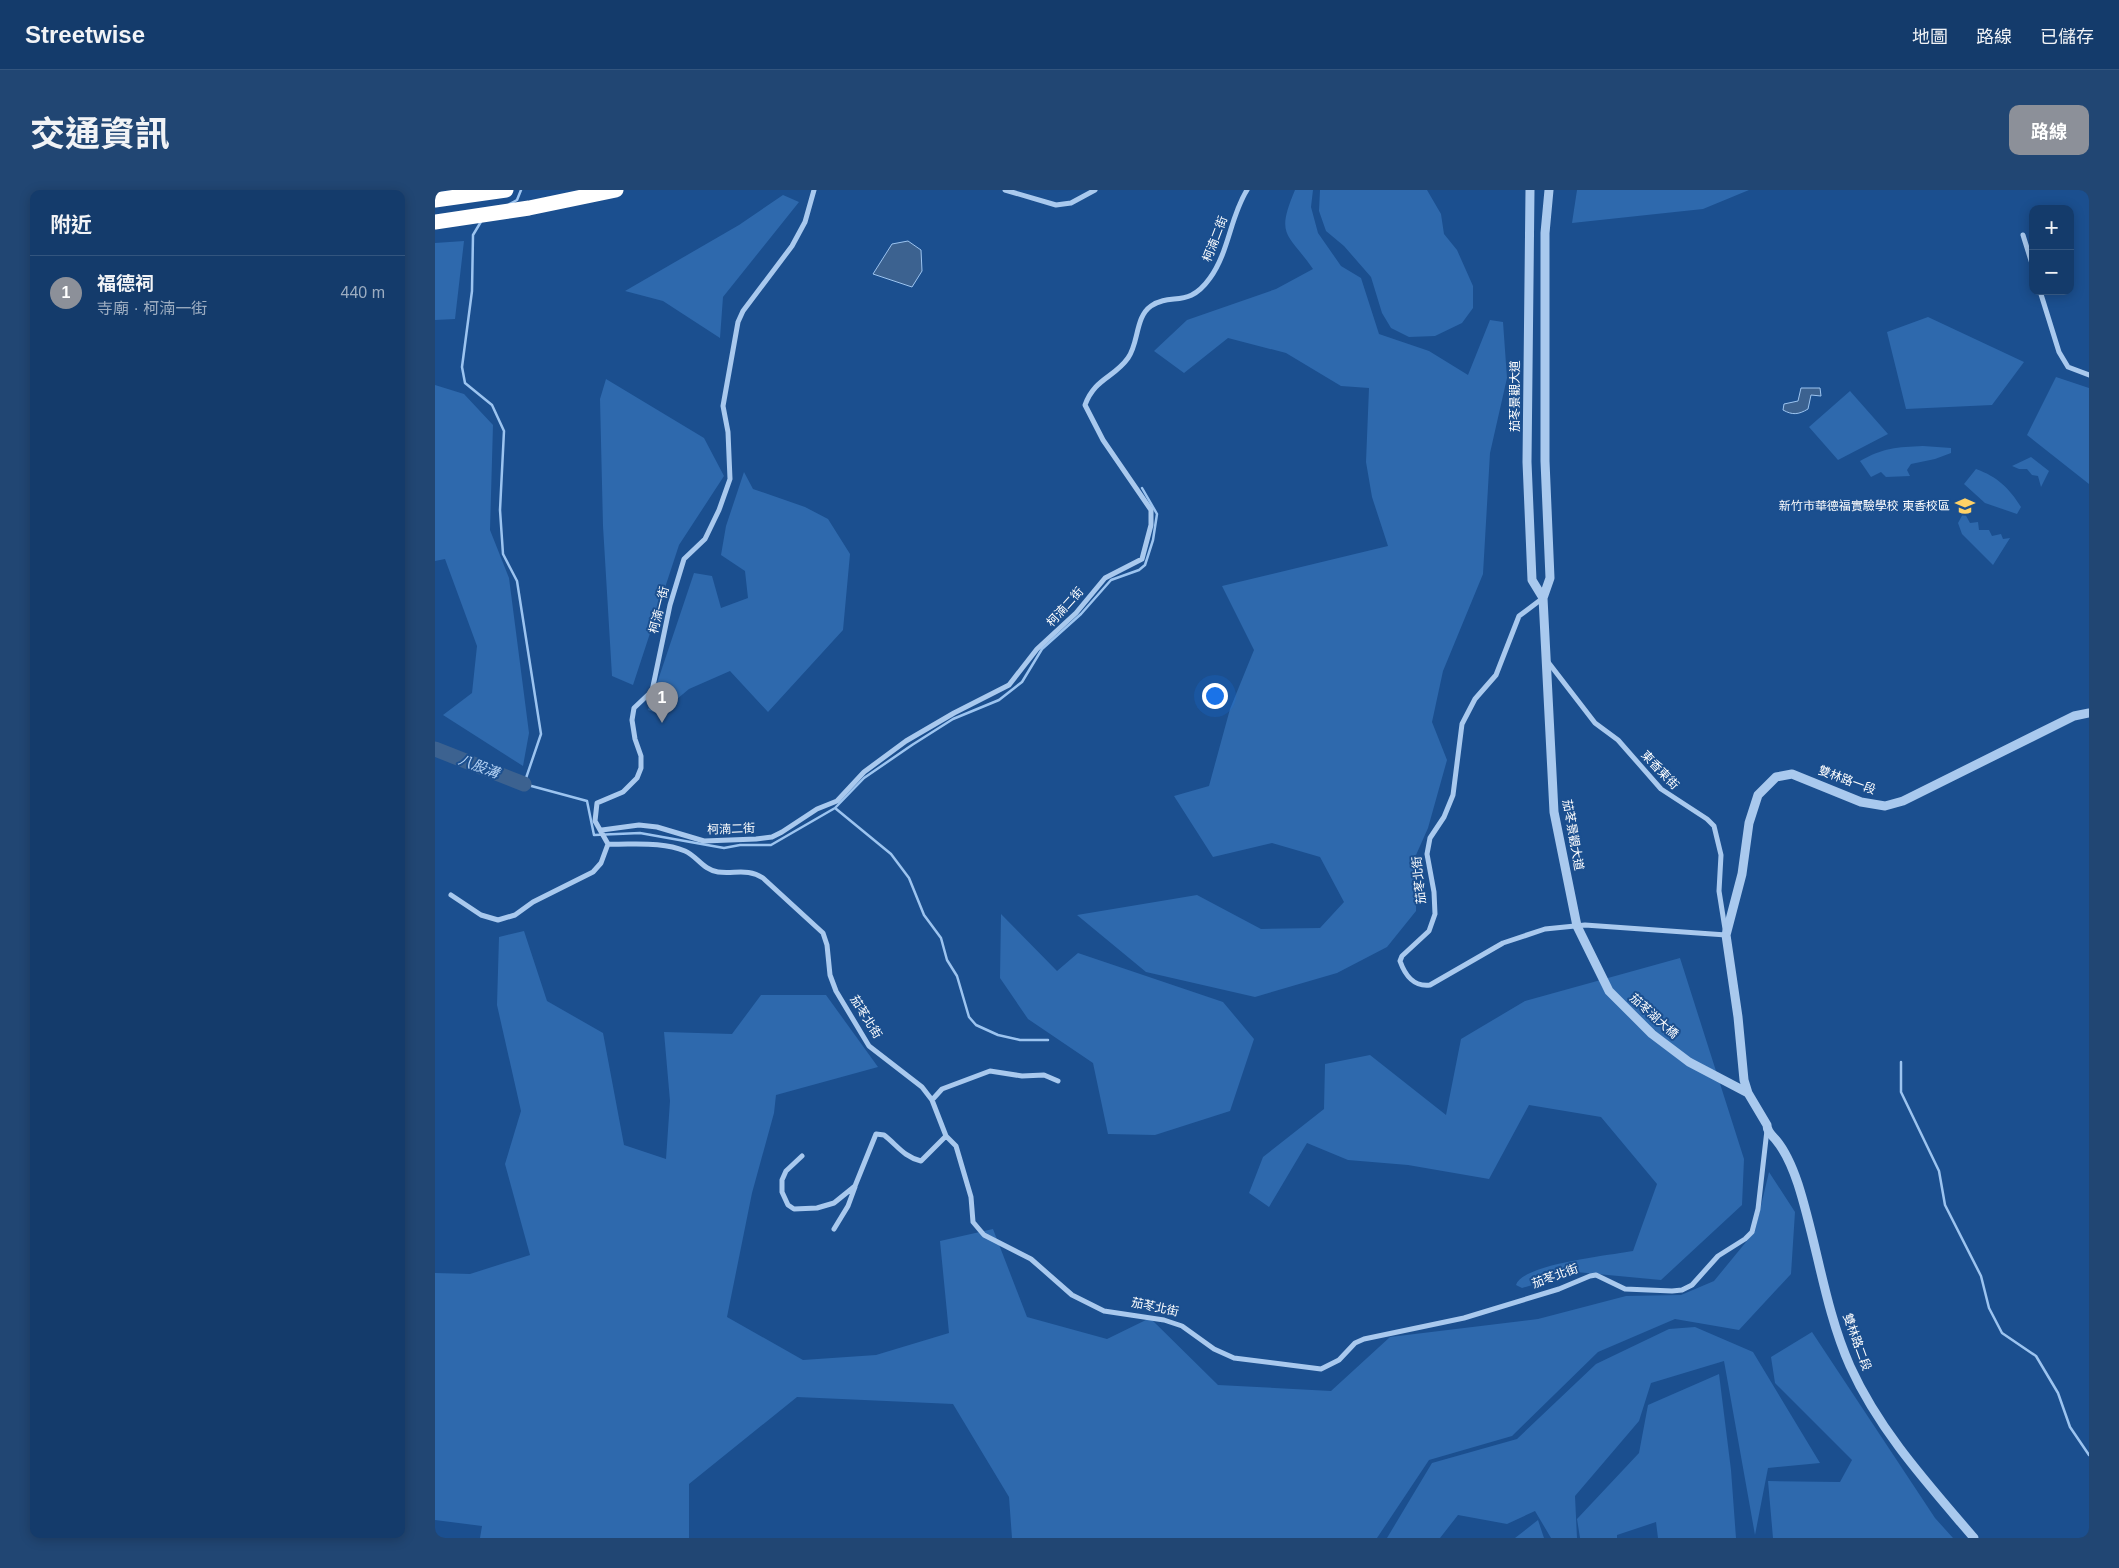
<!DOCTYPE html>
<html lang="zh-TW">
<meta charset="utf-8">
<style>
body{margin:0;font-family:Helvetica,"Noto Sans TC",sans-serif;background:#214673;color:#f1f3f6}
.controls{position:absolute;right:15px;top:15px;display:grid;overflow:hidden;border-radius:10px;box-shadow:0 2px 12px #0003}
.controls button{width:45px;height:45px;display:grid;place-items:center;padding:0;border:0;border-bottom:1px solid #33557e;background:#143b6b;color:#f1f3f6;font:25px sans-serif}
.you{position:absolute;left:779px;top:505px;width:18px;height:18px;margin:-12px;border:4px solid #fff;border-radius:50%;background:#1a73e8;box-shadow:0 0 0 8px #1a73e833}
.badge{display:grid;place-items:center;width:32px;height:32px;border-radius:50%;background:#8c9099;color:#fff;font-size:16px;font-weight:700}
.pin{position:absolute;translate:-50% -41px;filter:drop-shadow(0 1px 2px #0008)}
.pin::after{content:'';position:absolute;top:26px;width:18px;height:15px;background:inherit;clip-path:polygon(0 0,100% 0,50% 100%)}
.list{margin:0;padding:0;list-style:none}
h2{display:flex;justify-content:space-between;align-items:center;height:65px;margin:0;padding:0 20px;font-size:21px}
h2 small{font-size:16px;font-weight:400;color:#9dadc1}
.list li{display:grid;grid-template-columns:32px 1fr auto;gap:15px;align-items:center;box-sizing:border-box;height:75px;padding:0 20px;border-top:1px solid #33557e}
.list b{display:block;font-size:19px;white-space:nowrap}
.list p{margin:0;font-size:16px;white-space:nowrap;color:#9dadc1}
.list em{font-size:16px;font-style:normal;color:#9dadc1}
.map{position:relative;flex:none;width:1654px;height:1348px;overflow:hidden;border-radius:10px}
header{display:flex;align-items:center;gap:30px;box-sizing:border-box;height:70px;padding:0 25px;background:#143b6b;border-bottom:1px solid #33557e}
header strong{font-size:24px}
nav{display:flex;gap:28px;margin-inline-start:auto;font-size:18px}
.intro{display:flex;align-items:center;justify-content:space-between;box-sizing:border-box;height:120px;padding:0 30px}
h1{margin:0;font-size:35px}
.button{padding:12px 22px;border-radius:10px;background:#8c9099;color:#fff;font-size:18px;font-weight:700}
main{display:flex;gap:30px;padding:0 30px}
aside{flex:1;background:#143b6b;border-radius:10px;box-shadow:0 2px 12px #0003}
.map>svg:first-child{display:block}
.green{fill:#2e69ad}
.water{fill:#3c6290;stroke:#9cc4f0}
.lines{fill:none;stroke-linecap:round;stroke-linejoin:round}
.stream{stroke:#9cc4f0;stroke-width:2.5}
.river{stroke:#3c6290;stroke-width:15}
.minor{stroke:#a9c9ee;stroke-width:5}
.tertiary{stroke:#a9c9ee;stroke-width:9}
.motorway{stroke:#fff;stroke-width:15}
.labels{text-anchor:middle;stroke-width:4;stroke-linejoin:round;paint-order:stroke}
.street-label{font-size:12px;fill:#fff;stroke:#1b4f8f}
.poi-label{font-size:12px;fill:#fff;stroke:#1b4f8f;text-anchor:end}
.water-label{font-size:14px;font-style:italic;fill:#b5d3f5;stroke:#1b4f8f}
</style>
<header>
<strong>Streetwise</strong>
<nav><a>地圖</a><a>路線</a><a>已儲存</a></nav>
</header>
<div class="intro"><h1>交通資訊</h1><a class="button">路線</a></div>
<main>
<aside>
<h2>附近<small></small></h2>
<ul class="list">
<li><span class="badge">1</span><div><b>福德祠</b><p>寺廟 · 柯湳一街</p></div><em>440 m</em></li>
</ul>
</aside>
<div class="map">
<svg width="1654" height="1348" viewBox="0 0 1654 1348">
<rect width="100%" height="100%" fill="#1b4f8f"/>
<!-- green -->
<path class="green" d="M 860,0 L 878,0 L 876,17 L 883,43 L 906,76 L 926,88 L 944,144 L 994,161 L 1033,185 L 1055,130 L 1068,132 L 1072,188 L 1055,263 L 1048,384 L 1008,481 L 997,532 L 1012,570 L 993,638 L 981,665 L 981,721 L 952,757 L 902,783 L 820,807 L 711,782 L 642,725 L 762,705 L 826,739 L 885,738 L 909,712 L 885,667 L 837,653 L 778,667 L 739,606 L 774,596 L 795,519 L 819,460 L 787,396 L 953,356 L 937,307 L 931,272 L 934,198 L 906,196 L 851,163 L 793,148 L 749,183 L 719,161 L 752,130 L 841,99 L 878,79 C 853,43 840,47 860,0 Z
M 885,0 L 992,0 L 1006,24 L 1009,44 L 1022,60 L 1038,96 L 1038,118 L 1027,133 L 1000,146 L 974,147 L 956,138 L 947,123 L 936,87 L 909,56 L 891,41 L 884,21 Z
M 1142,0 L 1314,0 L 1268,19 L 1137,33 Z
M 348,5 L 364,12 L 288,107 L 285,148 L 228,111 L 190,101 L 304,35 Z
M 29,51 L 20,129 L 0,130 L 0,53 Z
M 1493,127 L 1589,172 L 1557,215 L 1471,219 L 1452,142 Z
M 1621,187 L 1654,198 L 1654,294 L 1592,245 Z
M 171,189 L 269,248 L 289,286 L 244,355 L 198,495 L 177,486 L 168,336 L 165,209 Z
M 0,195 L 29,204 L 58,235 L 55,340 L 74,388 L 94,543 L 88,576 L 8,525 L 37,503 L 42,456 L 10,369 L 0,371 Z
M 1415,201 L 1453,244 L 1403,270 L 1374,237 Z
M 1488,256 L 1516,258 L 1516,263 L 1500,269 L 1476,274 L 1472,280 L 1475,286 L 1451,287 L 1446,282 L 1436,287 L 1425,271 C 1448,258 1462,257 1488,256 Z
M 1596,267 L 1614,281 L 1606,297 L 1603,286 L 1597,285 L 1592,279 L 1584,279 L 1577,276 Z
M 1541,279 C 1563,287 1574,298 1586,317 L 1582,324 L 1550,313 L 1529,294 Z
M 309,282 L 318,299 L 370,317 L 393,329 L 415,364 L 408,440 L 333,522 L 295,481 L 254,499 L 224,524 L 213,520 L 259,383 L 277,386 L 286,418 L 313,408 L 310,381 L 286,365 L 291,336 Z
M 1529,322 L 1535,333 L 1543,332 L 1544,340 L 1554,340 L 1557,346 L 1566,344 L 1568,349 L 1575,348 L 1558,375 L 1527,344 L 1523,333 Z
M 566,724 L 622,781 L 643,763 L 788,812 L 819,849 L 795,921 L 720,945 L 673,944 L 658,873 L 593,829 L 565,788 Z
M 89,741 L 112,811 L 168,843 L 189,955 L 231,969 L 235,911 L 229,842 L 297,844 L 326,805 L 391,805 L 443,877 L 341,905 L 339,923 L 317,1003 L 292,1127 L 368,1170 L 441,1165 L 514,1143 L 505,1051 L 558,1039 L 592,1127 L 672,1149 L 715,1128 L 783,1195 L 896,1201 L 955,1147 L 1103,1129 L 1191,1106 L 1246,1105 L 1279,1091 L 1320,1041 L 1334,982 L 1360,1022 L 1356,1084 L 1304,1140 L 1240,1129 L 1163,1162 L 1077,1246 L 994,1270 L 942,1348 L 577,1348 L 574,1307 L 518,1214 L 362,1207 L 254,1294 L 254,1348 L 45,1348 L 47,1336 L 0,1330 L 0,1083 L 35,1084 L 95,1065 L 70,974 L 86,921 L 62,815 L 64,747 Z
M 1245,768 L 1309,969 L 1307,1015 L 1226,1090 L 1141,1082 L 1087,1098 L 1081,1095 C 1087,1074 1177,1065 1198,1061 L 1222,994 L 1166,927 L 1094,915 L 1054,989 L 973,975 L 913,970 L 872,953 L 834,1017 L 814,1003 L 828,967 L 889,919 L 890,874 L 935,865 L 1011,925 L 1026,849 L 1090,811 Z
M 1260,1137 L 1318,1162 L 1385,1273 L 1333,1278 L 1320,1345 L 1289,1171 L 1216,1193 L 1204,1231 L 1140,1306 L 1142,1348 L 1116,1348 L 1100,1321 L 1072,1334 L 1023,1325 L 1005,1348 L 952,1348 L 997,1273 L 1082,1249 L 1161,1174 L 1234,1139 Z
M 1377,1142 L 1500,1328 L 1518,1348 L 1338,1348 L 1333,1291 L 1405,1292 L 1417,1270 L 1340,1193 L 1336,1167 Z
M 1284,1184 L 1296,1280 L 1301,1348 L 1223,1348 L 1221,1332 L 1182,1345 L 1182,1348 L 1145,1348 L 1142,1329 L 1204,1263 L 1213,1215 Z
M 1103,1330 L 1109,1348 L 1080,1348 Z"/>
<!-- water -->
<path class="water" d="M 473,51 L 486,60 L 487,81 L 477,97 L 438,84 L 457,54 Z
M 1366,198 L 1385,198 L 1386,206 L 1376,205 L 1373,219 C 1363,225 1357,225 1348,220 L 1349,214 L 1363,211 Z"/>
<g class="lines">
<!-- stream -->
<path class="stream" d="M 73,15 L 82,10 L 86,0
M 47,30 L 38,45 L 37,101 L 27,177 L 30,193 L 57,215 L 69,241 L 65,320 L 68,364 L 82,391 L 106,544 L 89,594 L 152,611 L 159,645 L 205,643 L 289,658 L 305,655 L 336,655 L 400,618 L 429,588 L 477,555 L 518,529 L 564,510 L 587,492 L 607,459 L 646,424 L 676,390 L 704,380 L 710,375 L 718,350 L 722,324 L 707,298
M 400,618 L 456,664 L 474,688 L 489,725 L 506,748 L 512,770 L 522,786 L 534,827 L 541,835 L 563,845 L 585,850 L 613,850
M 1466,872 L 1466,902 L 1504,981 L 1510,1015 L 1546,1086 L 1554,1118 L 1567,1143 L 1601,1166 L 1623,1203 L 1635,1237 L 1654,1265"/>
<!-- river -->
<path class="river" d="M 0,559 L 89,594"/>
<!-- minor -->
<path class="minor" d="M 570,0 L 621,15 L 636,13 L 660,0
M 1588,45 L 1598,77
M 1605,101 L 1624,162 L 1633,177 L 1654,185
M 1108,408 L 1084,426 L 1061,485 L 1040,509 L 1027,534 L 1018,605 L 1009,627 L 995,648 L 992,664 L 999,702 L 1000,724 L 994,741 L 967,766 L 965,771 C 970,785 978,797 995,795 L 1068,753 L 1110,739 L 1150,735 L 1291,745 L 1284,701 L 1286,665 L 1279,636 L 1272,629 L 1226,599 L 1183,550 L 1160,533 L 1113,472
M 167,640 L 204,635 L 222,637 L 269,651 L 321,649 L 337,647 L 347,642 L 382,619 L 402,611 L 429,582 L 471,551 L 519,523 L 574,495 L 602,459 L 641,423 L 670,388 L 707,369 L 716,335 L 716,320 L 668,250 L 650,215 C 660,188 679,188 693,168 C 704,153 700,127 716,116 C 737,102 753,119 775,88 C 794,62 795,27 812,0
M 173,654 C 197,655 227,651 250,661 C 262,666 268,680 283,682 C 300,684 313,678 328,688 L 388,743 L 392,755 L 395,785 L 401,801 L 434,856 L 487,897 L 497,910 L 511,946 L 521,956 L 536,1007 L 538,1032 L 549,1045 L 596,1069 L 637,1105 L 669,1121 L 729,1130 L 747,1136 L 779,1159 L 799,1168 L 886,1179 L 904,1170 L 920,1153 L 929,1149 L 1029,1128 L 1124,1099 L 1155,1086 L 1161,1085 L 1190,1099 L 1237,1101 L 1247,1100 L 1257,1095 L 1283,1066 L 1310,1049 L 1317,1042 L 1323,1019 L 1332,940
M 16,705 L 46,725 L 63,730 L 80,725 L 98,712 L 158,682 L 166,673 L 173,654 L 160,631 L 162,613 L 188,602 L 202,588 L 206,578 L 206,566 L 200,549 L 197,530 L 199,518 L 217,501 L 235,415 L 249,369 L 270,349 L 284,320 L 295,289 L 293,242 L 288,216 L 303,132 L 308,121 L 357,56 L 370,32 L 379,0
M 497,910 L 507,899 L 555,881 L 587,886 L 609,885 L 623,891
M 367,966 L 351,981 L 347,990 L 347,1002 L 353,1015 L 359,1019 L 382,1018 L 399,1013 L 420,996 L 441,944 L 449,945 C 462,955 469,967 486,971 L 511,946
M 399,1039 L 413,1016 L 420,997"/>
<!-- tertiary -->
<path class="tertiary" d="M 1095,0 L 1092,272 L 1097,390 L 1108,408
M 1114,0 L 1110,43 L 1110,271 L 1115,388 L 1108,408 L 1119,622 L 1142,736 L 1174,801 L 1217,844 L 1254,872 L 1313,903
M 1539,1348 C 1493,1294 1445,1242 1415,1176 C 1390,1120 1382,1053 1363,994 C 1358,979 1351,962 1341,950 C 1337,945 1332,942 1332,935 L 1313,903 L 1309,890 L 1303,827 L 1291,745 L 1307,684 L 1314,633 L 1323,605 L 1341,587 L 1357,584 L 1426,612 L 1450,616 L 1468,611 L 1639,526 L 1654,523"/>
<!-- motorway -->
<path class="motorway" d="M 0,10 L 71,0
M 0,32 L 94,18 L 181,0"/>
</g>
<!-- icons -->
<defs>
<symbol id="school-bare" viewBox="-9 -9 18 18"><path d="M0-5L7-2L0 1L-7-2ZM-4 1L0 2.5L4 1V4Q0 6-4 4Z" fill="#ffd166" stroke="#1b4f8f" stroke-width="2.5" paint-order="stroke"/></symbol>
</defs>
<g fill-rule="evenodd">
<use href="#school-bare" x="1516" y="302" width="28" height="28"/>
</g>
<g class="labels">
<!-- street labels -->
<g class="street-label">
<text transform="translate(780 49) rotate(-69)" y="4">柯湳二街</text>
<text transform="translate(1080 206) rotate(-90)" y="4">茄苳景觀大道</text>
<text transform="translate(630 417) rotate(-48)" y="4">柯湳二街</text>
<text transform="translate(224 420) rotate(-76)" y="4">柯湳一街</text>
<text transform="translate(1225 580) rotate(46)" y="4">東香東街</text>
<text transform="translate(1412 590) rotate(20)" y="4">雙林路一段</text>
<text transform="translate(296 639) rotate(-2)" y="4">柯湳二街</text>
<text transform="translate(1138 645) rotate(80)" y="4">茄苳景觀大道</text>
<text transform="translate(984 690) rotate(-96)" y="4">茄苳北街</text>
<text transform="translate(1219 826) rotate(42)" y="4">茄苳湖大橋</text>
<text transform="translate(431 827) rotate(58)" y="4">茄苳北街</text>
<text transform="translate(1120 1086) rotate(-20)" y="4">茄苳北街</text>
<text transform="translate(720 1117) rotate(12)" y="4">茄苳北街</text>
<text transform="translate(1422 1152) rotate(70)" y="4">雙林路二段</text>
</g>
<!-- poi labels -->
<g class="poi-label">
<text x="1515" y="320">新竹市華德福實驗學校 東香校區</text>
</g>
<!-- water labels -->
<g class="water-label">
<text transform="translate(44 576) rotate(21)" y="5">八股溝</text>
</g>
</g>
</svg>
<div class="controls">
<button>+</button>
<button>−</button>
</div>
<div class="you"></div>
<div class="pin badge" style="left:227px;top:533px">1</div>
</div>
</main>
